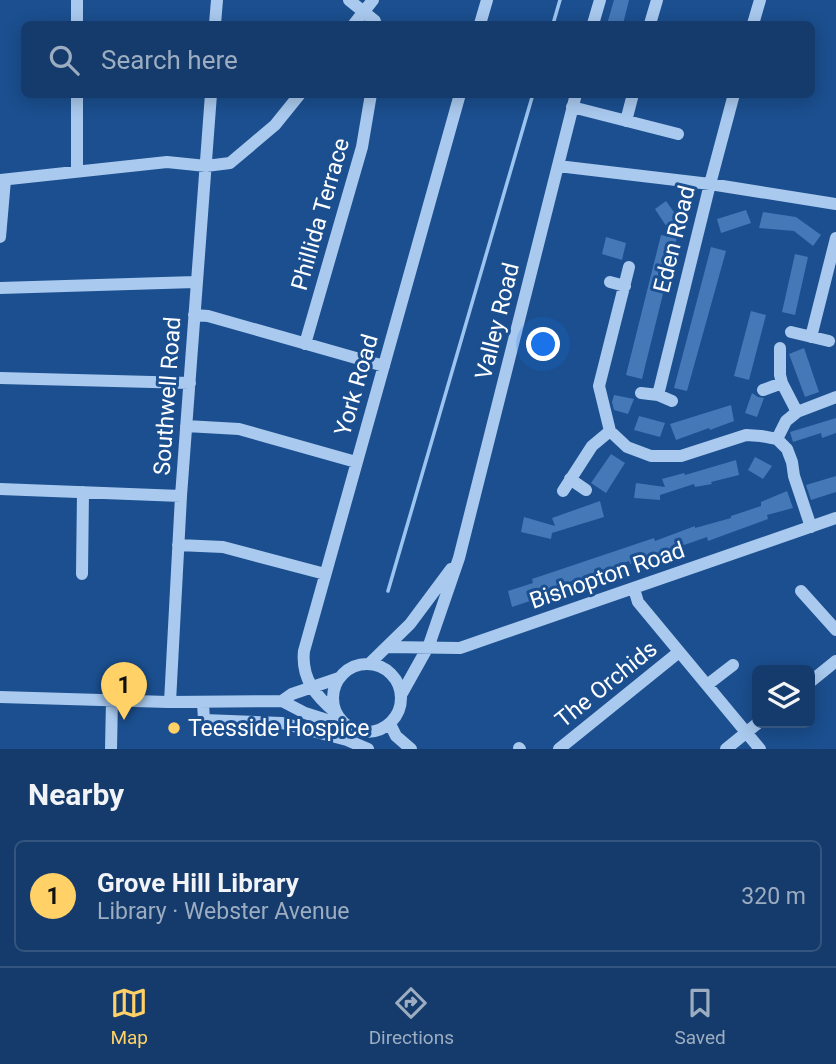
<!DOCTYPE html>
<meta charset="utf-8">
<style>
body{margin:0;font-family:Roboto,sans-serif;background:#214673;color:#f1f3f6}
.controls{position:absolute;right:21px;bottom:21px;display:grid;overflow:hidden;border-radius:10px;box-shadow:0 4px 18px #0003}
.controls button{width:63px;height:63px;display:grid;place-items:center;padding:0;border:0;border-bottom:2px solid #33557e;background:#143b6b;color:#f1f3f6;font:35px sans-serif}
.you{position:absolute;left:544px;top:345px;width:24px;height:24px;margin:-18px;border:5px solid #fff;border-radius:50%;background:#1a73e8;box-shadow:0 0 0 10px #1a73e833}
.badge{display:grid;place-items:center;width:46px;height:46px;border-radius:50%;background:#ffd166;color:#111;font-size:23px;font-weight:700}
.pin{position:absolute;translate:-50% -58px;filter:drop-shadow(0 2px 4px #0008)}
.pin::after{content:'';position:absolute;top:37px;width:24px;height:21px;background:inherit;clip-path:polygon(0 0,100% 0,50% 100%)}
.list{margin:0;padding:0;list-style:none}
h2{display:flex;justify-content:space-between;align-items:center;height:91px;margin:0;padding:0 28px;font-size:30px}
h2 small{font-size:23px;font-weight:400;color:#9dadc1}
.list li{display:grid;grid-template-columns:46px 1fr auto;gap:21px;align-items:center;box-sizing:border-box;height:112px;margin:0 14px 14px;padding:0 14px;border:2px solid #33557e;border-radius:10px}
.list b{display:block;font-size:26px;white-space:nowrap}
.list p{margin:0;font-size:23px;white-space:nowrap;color:#9dadc1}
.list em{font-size:23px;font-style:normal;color:#9dadc1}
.icon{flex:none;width:38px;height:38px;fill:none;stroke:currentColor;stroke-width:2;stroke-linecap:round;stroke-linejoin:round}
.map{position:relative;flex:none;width:836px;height:749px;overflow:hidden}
.search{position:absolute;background:#143b6b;box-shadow:0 4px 18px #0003;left:21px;right:21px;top:21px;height:77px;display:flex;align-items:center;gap:18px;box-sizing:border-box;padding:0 24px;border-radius:10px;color:#9dadc1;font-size:26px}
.sheet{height:217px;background:#143b6b}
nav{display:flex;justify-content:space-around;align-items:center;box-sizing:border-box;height:98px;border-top:2px solid #33557e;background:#143b6b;font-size:19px;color:#9dadc1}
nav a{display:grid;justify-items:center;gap:4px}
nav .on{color:#ffd166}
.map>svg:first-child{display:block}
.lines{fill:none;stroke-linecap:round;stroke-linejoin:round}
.stream{stroke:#9cc4f0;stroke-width:3.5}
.building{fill:#4478b7}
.minor{stroke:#a9c9ee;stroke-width:12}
.poi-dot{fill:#ffd166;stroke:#1b4f8f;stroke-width:2.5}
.labels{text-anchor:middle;stroke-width:6;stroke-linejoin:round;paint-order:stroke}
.street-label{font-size:23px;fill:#fff;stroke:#1b4f8f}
.poi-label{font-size:23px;fill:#fff;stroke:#1b4f8f;text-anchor:start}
</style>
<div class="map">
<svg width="836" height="749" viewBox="0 0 836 749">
<rect width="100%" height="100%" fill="#1b4f8f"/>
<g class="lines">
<!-- stream -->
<path class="stream" d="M 553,24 L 560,0
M 388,591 L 533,94"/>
</g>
<!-- building -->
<path class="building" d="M 614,0 L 629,0 L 623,24 L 607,24 Z
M 666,201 L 684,226 L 679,229 L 642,379 L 626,375 L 661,235 L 674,238 L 655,209 Z
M 746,210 L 751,223 L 721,233 L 717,219 Z
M 763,212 L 796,217 L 821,235 L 813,246 L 794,231 L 759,228 Z
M 606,237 L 626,243 L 622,260 L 602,254 Z
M 711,247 L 726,251 L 687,391 L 674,388 Z
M 795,254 L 808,257 L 795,315 L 782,312 Z
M 751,311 L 766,315 L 749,380 L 734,376 Z
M 804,348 L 819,392 L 805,397 L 789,354 Z
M 752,393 L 758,397 L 764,398 L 757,417 L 745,413 Z
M 614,395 L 634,399 L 628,414 L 614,410 L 612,402 Z
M 731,405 L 734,421 L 710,430 L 709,428 L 676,440 L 670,424 Z
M 639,416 L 665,423 L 660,437 L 634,430 Z
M 836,418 L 836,433 L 822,438 L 821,433 L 793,442 L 790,432 Z
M 611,454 L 625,463 L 606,493 L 591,483 Z
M 755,457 L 772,466 L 763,479 L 748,470 Z
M 736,460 L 739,475 L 711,482 L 712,484 L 695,487 L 694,484 L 660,495 L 660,500 L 634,498 L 636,483 L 665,487 L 662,479 L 684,473 L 685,475 Z
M 836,476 L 836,492 L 811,500 L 806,485 Z
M 787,491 L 793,508 L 767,515 L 768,519 L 708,541 L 707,537 L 630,564 L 629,561 L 529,596 L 530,601 L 512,607 L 508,591 L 533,583 L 532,579 L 654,538 L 655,541 L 695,526 L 695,528 L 731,518 L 731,516 L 761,506 L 761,502 Z
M 600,501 L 604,517 L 552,533 L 551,539 L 521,532 L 524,517 L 555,526 L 552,518 Z"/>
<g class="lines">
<!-- minor -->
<path class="minor" d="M 349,0 L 375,21 L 375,24
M 77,24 L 77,0
M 215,24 L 217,0
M 354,24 L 373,0
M 480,24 L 487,0
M 593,24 L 600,0
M 650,24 L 657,0
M 753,24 L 760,0
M 572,107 L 678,134
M 626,121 L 633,94
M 558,166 L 710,184 L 836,204
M 77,171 L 77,94
M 0,180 L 167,162 L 206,166 L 230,163 L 275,125 L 300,94
M 0,237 L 5,180
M 629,267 L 599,386 L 610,431 L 627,447 L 651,456 L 681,456 L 746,435 L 761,436 L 777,439 L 787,449 L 792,462 L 794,476 L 811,527
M 610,282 L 625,286
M 0,288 L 195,282
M 194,315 L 208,316 L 384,366
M 791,332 L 829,341
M 811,337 L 836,238
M 305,344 L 362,147 L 371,94
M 780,348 L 780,375 L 782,383 L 797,412
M 0,378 L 190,383
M 763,390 L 782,383
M 641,393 L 658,395 L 672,401
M 658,395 L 710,184 L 734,94
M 186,426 L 239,429 L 356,462
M 777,439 L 786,421 L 797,412 L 836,397
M 570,479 L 586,490
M 0,489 L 181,496
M 563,491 L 592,446 L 610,431
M 178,545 L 223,547 L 325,574
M 82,574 L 83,492
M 634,589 L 638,602 L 760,749
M 801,591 L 836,630
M 387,647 L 460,648 L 836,518
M333 698a34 34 0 1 1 68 0a34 34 0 1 1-68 0Z
M 369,664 L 410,624 L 451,569
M 810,682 L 836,661
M 707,685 L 733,665
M 401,695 L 429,645 L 459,558 L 576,94
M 0,697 L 168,702 L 282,701 L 305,713 L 346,726
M 282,701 L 292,694 L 339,678
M 170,702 L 181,496 L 211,94
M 203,703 L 204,720 L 282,723 L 347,740 L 350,728
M 336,713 C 316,696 301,679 304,651 L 460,94
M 390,724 L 396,736 L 411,749
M 347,740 L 368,749
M 519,748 L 520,749
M 111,749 L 112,700
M 559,749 L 679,652
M 726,749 L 758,723"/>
</g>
<!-- markers -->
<circle class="poi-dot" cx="174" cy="728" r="7"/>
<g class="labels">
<!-- street labels -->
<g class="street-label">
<text transform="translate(320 214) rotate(-74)" y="8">Phillida Terrace</text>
<text transform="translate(674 239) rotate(-76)" y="8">Eden Road</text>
<text transform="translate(497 321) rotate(-76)" y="8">Valley Road</text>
<text transform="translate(356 385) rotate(-74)" y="8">York Road</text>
<text transform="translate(167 396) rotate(-86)" y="8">Southwell Road</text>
<text transform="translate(607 575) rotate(-19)" y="8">Bishopton Road</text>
<text transform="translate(606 684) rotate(-39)" y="8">The Orchids</text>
</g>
<!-- poi labels -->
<g class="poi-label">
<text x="188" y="736">Teesside Hospice</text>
</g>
</g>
</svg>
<div class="controls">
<button><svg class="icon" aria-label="layers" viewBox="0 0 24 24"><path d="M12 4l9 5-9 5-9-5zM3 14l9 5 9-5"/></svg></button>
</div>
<div class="you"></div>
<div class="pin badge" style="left:124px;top:720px">1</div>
<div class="search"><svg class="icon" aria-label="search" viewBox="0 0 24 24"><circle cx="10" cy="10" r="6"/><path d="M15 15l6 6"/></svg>Search here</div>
</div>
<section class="sheet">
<h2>Nearby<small></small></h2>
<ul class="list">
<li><span class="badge">1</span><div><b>Grove Hill Library</b><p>Library · Webster Avenue</p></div><em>320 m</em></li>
</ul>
</section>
<nav>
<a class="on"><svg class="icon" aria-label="map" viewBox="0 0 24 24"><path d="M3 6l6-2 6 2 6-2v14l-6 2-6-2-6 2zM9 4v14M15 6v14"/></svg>Map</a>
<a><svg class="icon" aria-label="directions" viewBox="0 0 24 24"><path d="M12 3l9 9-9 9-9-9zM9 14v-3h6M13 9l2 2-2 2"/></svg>Directions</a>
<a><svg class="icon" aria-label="saved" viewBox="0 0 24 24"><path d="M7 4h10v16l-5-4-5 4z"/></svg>Saved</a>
</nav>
